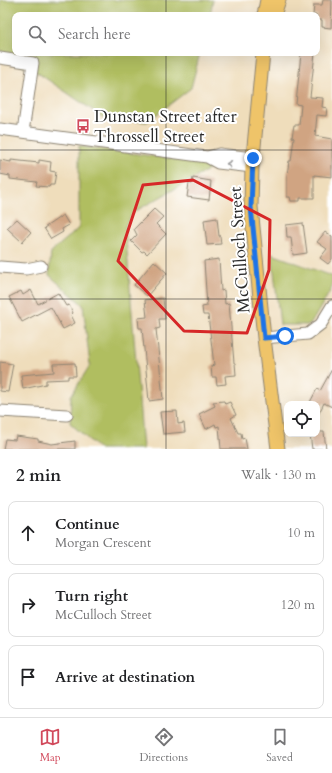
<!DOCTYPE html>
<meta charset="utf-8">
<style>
body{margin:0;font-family:Cardo,serif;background:#f6f6f6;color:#202124}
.controls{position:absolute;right:12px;bottom:12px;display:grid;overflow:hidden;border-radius:8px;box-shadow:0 4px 16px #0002}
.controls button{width:36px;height:36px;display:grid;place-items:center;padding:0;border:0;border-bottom:1px solid #e0e0e0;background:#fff;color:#202124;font:20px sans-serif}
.stop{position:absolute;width:12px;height:12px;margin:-9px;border:3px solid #1a73e8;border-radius:50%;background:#fff}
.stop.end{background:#1a73e8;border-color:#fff;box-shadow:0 1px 4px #0008}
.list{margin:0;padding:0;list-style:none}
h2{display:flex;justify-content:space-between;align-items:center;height:52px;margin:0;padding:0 16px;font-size:17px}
h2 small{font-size:13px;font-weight:400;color:#757577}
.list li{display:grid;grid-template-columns:26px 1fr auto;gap:12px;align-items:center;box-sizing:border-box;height:64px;margin:0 8px 8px;padding:0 8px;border:1px solid #e0e0e0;border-radius:8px}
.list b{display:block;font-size:15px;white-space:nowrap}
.list p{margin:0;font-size:13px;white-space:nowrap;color:#757577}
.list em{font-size:13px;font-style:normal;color:#757577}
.icon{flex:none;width:22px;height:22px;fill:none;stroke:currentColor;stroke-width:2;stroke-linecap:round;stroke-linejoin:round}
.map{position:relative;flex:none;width:332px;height:449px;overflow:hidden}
.search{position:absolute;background:#fff;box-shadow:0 4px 16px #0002;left:12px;right:12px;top:12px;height:44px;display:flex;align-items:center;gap:10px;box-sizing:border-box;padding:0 14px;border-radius:8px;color:#757577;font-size:15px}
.sheet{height:268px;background:#fff}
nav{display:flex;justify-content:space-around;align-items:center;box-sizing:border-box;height:56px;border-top:1px solid #e0e0e0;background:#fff;font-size:11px;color:#757577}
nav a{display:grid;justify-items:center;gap:2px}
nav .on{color:#d1495b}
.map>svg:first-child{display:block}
.green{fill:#b0be61;stroke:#6e7446}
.building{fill:#d0a482}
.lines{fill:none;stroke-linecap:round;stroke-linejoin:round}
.minor-casing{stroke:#8d8473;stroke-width:13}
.major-casing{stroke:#8d8473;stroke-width:15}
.minor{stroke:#fff;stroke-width:11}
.major{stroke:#efc469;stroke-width:13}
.oneway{stroke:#a0a0a0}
.route{stroke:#1a73e8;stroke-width:5}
.marked{fill:none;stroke:#d62828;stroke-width:3;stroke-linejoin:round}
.grid{fill:none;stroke:#2b2b2b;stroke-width:1;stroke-opacity:0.55}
.labels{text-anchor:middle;stroke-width:4;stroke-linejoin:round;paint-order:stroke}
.poi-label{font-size:17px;fill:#2b2b2b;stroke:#fff;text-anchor:start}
.street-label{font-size:17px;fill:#2b2b2b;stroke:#fff}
</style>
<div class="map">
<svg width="332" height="449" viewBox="0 0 332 449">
<rect width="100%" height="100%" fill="#fff"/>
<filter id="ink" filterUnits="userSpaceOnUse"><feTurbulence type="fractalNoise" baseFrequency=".025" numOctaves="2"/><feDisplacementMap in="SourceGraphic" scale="8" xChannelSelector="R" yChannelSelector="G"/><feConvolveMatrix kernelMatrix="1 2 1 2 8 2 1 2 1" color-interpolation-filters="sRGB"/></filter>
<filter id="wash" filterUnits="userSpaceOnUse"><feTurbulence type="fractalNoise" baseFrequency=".012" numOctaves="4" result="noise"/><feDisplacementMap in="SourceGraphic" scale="16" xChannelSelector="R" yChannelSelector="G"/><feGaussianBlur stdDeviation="0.9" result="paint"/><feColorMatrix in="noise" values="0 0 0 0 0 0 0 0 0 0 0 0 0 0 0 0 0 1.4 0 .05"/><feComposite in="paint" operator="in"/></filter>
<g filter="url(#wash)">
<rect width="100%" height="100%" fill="#efddbb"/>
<!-- green -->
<path class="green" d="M 0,0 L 213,0 L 210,15 L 15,15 L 15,53 L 200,53 L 191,88 L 147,122 L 104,118 L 32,69 L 0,58 Z
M 79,146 L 217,165 L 134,212 L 125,226 L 143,449 L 99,449 L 70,423 L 71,396 L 90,365 L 83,305 L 49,275 L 51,252 L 79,228 Z
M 272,254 L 332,276 L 332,288 L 310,325 L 280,325 Z"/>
<g id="blocks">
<!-- building -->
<path class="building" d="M 323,0 L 332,0 L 331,28 L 322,27 L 322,20 L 317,20 L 317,15 L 313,15 L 314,5 L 322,5 Z
M 301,53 L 315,53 L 310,97 L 323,98 L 322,107 L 327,108 L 326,116 L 317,115 L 315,136 L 332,139 L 332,177 L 314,175 L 314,198 L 300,198 L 300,201 L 291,201 L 290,197 L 287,197 L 287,176 L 289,161 L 291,161 L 294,138 L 292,137 L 294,125 L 299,125 L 301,105 L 296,104 Z
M 0,160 L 11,162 L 11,160 L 39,163 L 39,160 L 51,162 L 50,171 L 56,172 L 54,185 L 50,185 L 49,187 L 36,186 L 37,182 L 10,179 L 10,176 L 0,174 Z
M 193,178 L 211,181 L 209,200 L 187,197 L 189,183 L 192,184 Z
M 154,209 L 163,217 L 156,224 L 166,234 L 147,254 L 144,251 L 142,252 L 131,241 L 137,235 L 134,229 Z
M 63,215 L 69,225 L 62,229 L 63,232 L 51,239 L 44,228 Z
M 217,218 L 219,236 L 220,236 L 221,244 L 207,245 L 204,220 Z
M 17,219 L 31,232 L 22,242 L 7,228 Z
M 303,223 L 307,253 L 293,255 L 291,237 L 287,237 L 286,225 Z
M 325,232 L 332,237 L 332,259 L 328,264 L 320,258 L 327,249 L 317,242 Z
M 219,259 L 221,291 L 224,290 L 225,304 L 229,303 L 234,363 L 235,363 L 236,375 L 225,376 L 226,384 L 217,385 L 216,377 L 212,377 L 211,366 L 214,365 L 208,315 L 203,315 L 202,307 L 207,306 L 204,261 Z
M 154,261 L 167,273 L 147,296 L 134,285 Z
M 31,290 L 38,304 L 58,293 L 66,306 L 69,305 L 73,313 L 71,315 L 75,323 L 63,329 L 51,307 L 22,322 L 9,297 L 21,291 L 23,295 Z
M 163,298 L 165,319 L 159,319 L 160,328 L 156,329 L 163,399 L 149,401 L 142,328 L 139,328 L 138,318 L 147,317 L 145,300 Z
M 0,362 L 13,364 L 8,392 L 0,391 Z
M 75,363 L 76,376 L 68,376 L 68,379 L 46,380 L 46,384 L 23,389 L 21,375 L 54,372 L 53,364 Z
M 332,369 L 332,407 L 324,403 L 317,417 L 317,404 L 309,404 L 317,389 L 320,391 Z
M 224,401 L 225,404 L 230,402 L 236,415 L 231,418 L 238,433 L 241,433 L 242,439 L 245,438 L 247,449 L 221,449 L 219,426 L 216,427 L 215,424 L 206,429 L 199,414 L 215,406 L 213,402 Z
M 177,411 L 178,424 L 184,423 L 185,432 L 163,434 L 160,412 Z
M 317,432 L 324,432 L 326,449 L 312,449 L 310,434 L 317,434 Z
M 16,436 L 38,439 L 38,441 L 52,444 L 75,441 L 75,449 L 3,449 L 5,439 L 15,440 Z"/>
</g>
</g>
<g filter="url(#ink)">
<use href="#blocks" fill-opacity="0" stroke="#8d8473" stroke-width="1"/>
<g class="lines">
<defs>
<path id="minor" d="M 0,58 L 33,63 L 23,132
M 0,129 L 207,157 L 219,154 L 253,158
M 207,157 L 218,163 L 252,167
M 0,267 L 26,269 L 41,266
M 264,338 L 308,334 L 321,324 L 332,306
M 0,411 L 67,415"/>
<path id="major" d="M 264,15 L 267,0
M 274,15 L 279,0
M 263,53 L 252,167 L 251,207 L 264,338 L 278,449"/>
</defs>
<!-- minor casing -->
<use href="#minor" class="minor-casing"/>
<!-- major casing -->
<use href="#major" class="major-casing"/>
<!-- minor -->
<use href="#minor" class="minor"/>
<!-- major -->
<use href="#major" class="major"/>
</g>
<!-- one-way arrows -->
<defs><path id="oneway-chevron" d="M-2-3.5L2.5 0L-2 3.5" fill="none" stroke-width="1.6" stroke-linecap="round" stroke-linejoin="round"/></defs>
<use class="oneway" href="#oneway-chevron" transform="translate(229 164) rotate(-173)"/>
</g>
<g class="lines" filter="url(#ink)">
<!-- route -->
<path class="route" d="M 253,158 L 251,207 L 264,338 L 285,336"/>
</g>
<!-- marked area -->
<path class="marked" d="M 193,180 L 270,220 L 269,270 L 247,333 L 184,331 L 118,261 L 143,185 Z"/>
<!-- grid -->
<path class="grid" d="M 166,0 L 166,15M 166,53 L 166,449M 0,150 L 332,150M 0,299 L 332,299"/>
<!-- icons -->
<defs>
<symbol id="bus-bare" viewBox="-9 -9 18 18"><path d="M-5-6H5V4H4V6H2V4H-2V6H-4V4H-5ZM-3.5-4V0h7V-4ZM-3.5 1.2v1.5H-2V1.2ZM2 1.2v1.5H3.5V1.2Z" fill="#d1495b" stroke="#fff" stroke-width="2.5" paint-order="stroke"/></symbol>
</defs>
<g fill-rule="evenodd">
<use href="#bus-bare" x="73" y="116" width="20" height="20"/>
</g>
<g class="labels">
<!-- poi labels -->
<g class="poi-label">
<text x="94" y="122">Dunstan Street after<tspan x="94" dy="20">Throssell Street</tspan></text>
</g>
<!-- street labels -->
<g class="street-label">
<text transform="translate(239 250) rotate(-94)" y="6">McCulloch Street</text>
</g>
</g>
</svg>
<div class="controls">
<button><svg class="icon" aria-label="locate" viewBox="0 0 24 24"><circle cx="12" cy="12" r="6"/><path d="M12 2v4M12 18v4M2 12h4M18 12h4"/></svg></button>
</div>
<div class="stop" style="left:285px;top:336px"></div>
<div class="stop end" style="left:253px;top:158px"></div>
<div class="search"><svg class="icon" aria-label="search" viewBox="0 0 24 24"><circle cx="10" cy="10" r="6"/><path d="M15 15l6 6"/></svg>Search here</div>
</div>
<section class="sheet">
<h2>2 min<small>Walk · 130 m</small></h2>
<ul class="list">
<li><svg class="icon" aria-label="ahead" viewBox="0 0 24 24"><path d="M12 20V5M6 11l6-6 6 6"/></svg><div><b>Continue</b><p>Morgan Crescent</p></div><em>10 m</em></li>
<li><svg class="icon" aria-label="right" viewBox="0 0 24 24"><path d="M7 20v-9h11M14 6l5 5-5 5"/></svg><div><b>Turn right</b><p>McCulloch Street</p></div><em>120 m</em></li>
<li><svg class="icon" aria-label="arrive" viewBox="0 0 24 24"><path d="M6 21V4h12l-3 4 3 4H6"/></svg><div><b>Arrive at destination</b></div></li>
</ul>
</section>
<nav>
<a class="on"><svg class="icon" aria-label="map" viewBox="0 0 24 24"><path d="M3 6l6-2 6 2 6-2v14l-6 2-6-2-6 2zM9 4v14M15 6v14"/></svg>Map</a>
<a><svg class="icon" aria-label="directions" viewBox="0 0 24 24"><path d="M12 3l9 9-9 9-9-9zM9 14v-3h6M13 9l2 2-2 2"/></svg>Directions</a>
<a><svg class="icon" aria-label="saved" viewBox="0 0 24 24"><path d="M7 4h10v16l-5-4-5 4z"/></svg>Saved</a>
</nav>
